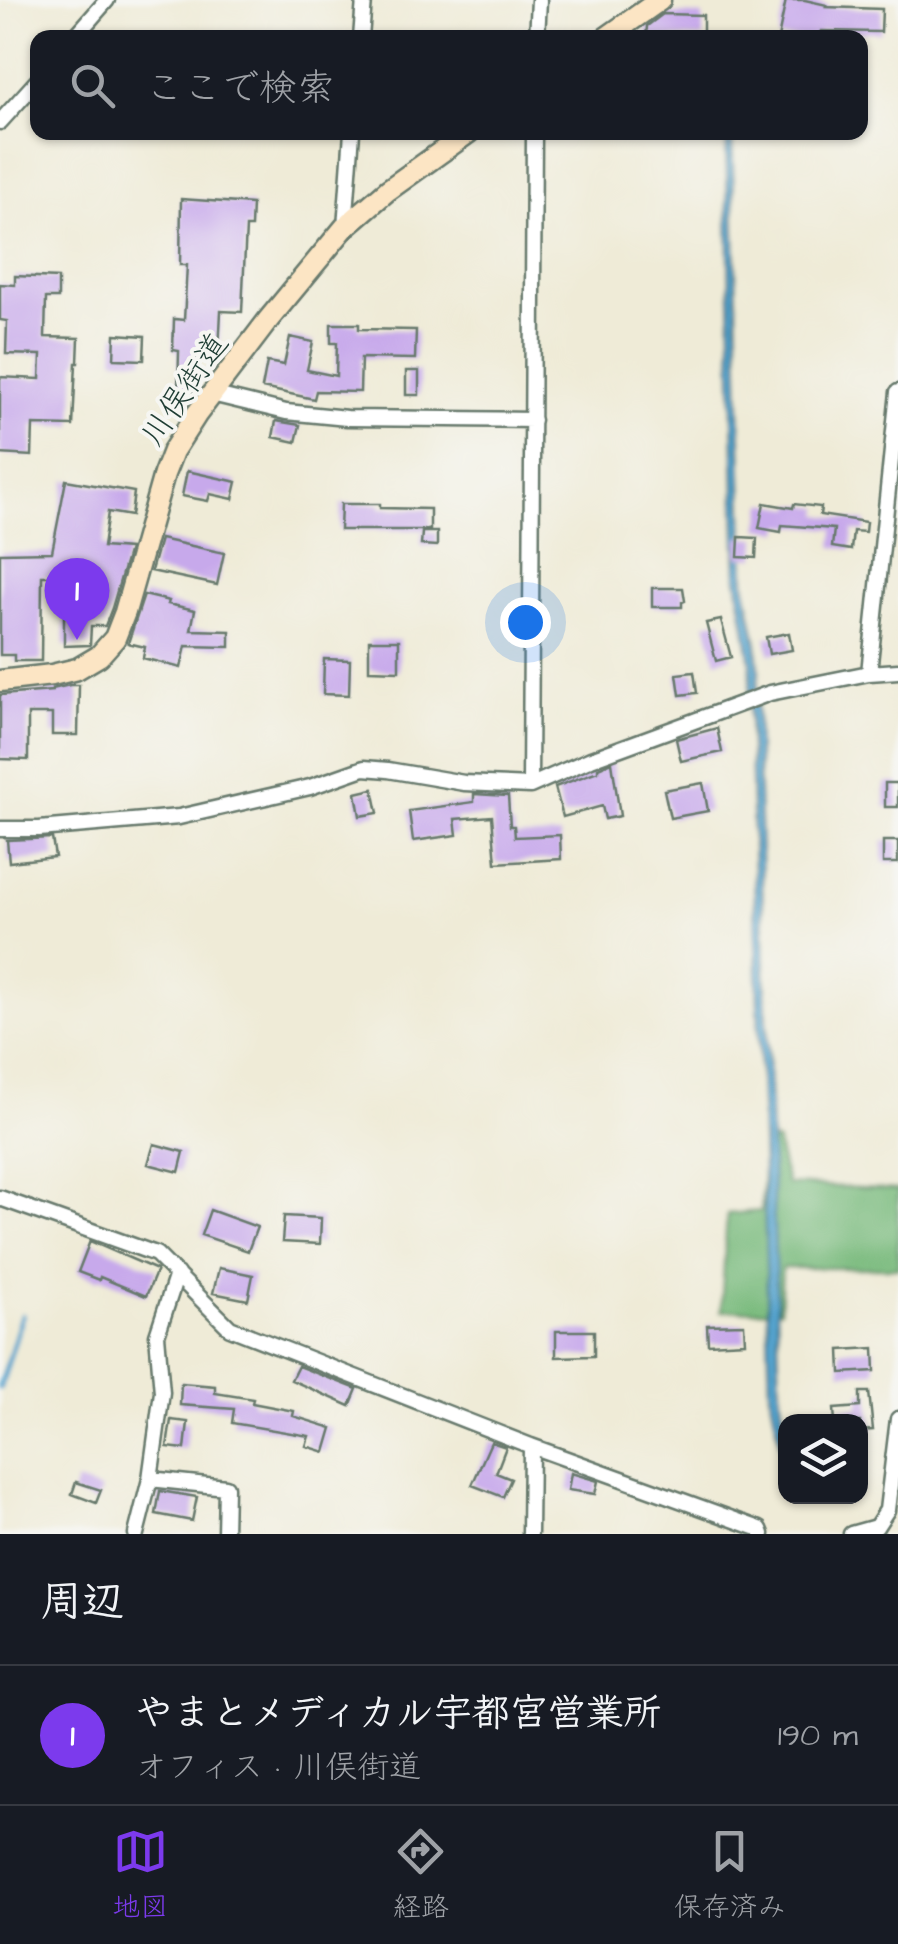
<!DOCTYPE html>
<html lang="ja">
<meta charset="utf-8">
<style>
body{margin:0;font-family:"Architects Daughter","Klee One",sans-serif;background:#20242c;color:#f1f3f6}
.controls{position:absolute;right:30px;bottom:30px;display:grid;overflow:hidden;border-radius:20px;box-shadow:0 2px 8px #0004}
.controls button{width:90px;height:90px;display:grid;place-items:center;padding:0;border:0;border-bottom:2px solid #363941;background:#171b24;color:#f1f3f6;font:50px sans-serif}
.you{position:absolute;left:525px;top:622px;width:35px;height:35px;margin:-25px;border:8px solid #fff;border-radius:50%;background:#1a73e8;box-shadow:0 0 0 15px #1a73e833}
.badge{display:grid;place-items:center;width:65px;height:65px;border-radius:50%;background:#7c3aed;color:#fff;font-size:32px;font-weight:700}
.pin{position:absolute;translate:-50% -82px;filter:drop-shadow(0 2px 5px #0008)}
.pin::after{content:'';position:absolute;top:52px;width:35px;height:30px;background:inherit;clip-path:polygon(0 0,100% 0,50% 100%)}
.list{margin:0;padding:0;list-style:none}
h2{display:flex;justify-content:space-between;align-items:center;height:130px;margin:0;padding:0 40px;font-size:42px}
h2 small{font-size:32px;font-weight:400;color:#9ea1a6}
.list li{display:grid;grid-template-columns:65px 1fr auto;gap:30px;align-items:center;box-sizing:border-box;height:140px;padding:0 40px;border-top:2px solid #363941}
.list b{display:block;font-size:38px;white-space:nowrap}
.list p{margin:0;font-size:32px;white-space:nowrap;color:#9ea1a6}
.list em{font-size:32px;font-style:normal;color:#9ea1a6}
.icon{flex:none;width:55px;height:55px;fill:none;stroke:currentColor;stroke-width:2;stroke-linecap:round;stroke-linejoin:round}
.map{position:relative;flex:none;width:898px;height:1534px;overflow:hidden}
.search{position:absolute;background:#171b24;box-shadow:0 2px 8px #0004;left:30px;right:30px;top:30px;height:110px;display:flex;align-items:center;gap:25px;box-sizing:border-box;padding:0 35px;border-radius:20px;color:#9ea1a6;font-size:38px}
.sheet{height:270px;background:#171b24}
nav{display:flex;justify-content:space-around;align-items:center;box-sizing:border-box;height:140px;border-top:2px solid #363941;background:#171b24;font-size:28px;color:#9ea1a6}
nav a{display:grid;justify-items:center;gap:5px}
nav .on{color:#7c3aed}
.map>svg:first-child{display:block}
.forest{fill:#78ba7c;stroke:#4c7c58;stroke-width:2.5}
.water{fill:#55a3ce;stroke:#3a7081;stroke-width:2.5}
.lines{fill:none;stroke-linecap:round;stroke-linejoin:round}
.stream{stroke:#55a3ce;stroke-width:5}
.building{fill:#c7a9eb}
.street-casing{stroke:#687a6d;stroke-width:19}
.secondary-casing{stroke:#687a6d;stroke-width:25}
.street{stroke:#fff;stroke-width:14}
.secondary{stroke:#fce5c4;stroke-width:20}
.labels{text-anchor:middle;stroke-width:8;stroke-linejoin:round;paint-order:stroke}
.street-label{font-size:32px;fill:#1f3d34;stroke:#f6f6f2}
</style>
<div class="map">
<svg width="898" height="1534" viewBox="0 0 898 1534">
<rect width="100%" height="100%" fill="#f6f6f2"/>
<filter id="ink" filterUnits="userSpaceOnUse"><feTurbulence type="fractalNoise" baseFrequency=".01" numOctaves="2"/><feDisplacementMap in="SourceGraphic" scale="20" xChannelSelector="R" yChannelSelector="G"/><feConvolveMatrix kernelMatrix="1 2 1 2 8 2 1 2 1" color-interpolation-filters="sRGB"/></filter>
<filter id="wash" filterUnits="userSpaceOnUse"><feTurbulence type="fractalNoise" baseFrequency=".0048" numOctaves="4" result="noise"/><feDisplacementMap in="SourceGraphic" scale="40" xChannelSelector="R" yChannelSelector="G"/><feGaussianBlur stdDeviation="2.25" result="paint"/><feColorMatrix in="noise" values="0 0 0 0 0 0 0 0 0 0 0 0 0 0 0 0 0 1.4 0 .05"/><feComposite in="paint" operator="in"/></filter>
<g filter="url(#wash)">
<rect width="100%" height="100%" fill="#efebd7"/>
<!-- forest -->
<path class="forest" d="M 765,1141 L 777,1141 L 787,1184 L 898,1190 L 898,1268 L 782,1268 L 780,1310 L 721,1311 L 727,1214 L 761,1211 Z"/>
<!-- water -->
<path class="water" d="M 726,133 L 732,133 L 745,583 L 757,644 L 759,670 L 757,693 L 758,765 L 780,1393 L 785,1430 L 785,1470 L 770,1393 L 749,712 L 751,663 L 737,579 Z"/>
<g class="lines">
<!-- stream -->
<path class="stream" d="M 0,1388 L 22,1315"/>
</g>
<g id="blocks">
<!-- building -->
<path class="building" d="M 786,0 L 805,0 L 827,5 L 826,7 L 882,9 L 881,32 L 821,31 L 819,38 L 778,38 Z
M 663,14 L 703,15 L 703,38 L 646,38 L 647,26 Z
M 181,199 L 252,204 L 251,227 L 246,227 L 242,312 L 221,311 L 219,352 L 197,352 L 195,392 L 178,391 L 179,351 L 173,350 L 174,319 L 184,320 L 187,265 L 180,265 Z
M 15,276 L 58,278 L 58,298 L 46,298 L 45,337 L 79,338 L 78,363 L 76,363 L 73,426 L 33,425 L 32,456 L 0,454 L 0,377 L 40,379 L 41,355 L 6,354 L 7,321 L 0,320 L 0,284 L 15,285 Z
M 331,324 L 359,324 L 359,329 L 416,330 L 415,359 L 361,358 L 360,392 L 316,391 L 314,399 L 262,388 L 267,362 L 284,365 L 290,337 L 313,342 L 307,370 L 336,376 L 337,343 L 331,343 Z
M 115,334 L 145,336 L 144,360 L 114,359 Z
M 406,371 L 419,371 L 419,395 L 406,395 Z
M 276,421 L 300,425 L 296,442 L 273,437 Z
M 187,471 L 237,482 L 233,499 L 210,494 L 208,501 L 182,496 Z
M 66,480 L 134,492 L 131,516 L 108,512 L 103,547 L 129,549 L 112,608 L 105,626 L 91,626 L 90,645 L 64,646 L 64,576 L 42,576 L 41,661 L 14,661 L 14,655 L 0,655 L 0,553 L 52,552 Z
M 764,503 L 793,508 L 794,504 L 821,507 L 820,515 L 866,522 L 865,532 L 853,531 L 851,550 L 832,547 L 834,529 L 782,525 L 781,532 L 759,528 Z
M 341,504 L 380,504 L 380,508 L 430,509 L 430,530 L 340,530 Z
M 422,532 L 437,532 L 437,546 L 421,545 Z
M 739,537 L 757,538 L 756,558 L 738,557 Z
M 160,539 L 224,553 L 217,585 L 151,571 Z
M 652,588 L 683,588 L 685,601 L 682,602 L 682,607 L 652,607 Z
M 144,595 L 169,601 L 168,604 L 195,610 L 191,630 L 230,631 L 230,647 L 186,646 L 181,668 L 143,658 L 145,647 L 128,643 Z
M 721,620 L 731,657 L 716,661 L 706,623 Z
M 789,633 L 792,650 L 769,654 L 766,637 Z
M 369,640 L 399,640 L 399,671 L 369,670 Z
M 324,659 L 350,660 L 349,695 L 323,694 Z
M 694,672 L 697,693 L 680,695 L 677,674 Z
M 70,685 L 79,685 L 78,735 L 52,735 L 52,714 L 28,714 L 28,760 L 0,759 L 0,695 L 52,691 L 52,689 Z
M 717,728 L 722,752 L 681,761 L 676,739 Z
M 612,762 L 620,816 L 605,819 L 602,806 L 563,817 L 555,787 L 598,771 L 598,768 Z
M 703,783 L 708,811 L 670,818 L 664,790 Z
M 885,783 L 898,783 L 898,807 L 885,807 Z
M 373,789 L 378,813 L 360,816 L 356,793 Z
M 474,794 L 508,796 L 510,826 L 514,826 L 515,837 L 560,835 L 561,859 L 496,863 L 492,816 L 455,819 L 457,835 L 413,841 L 409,811 L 474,802 Z
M 52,838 L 55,857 L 9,862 L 7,840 Z
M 883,841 L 898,841 L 898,863 L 883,863 Z
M 154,1144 L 184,1152 L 179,1172 L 148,1164 Z
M 210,1210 L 257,1227 L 248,1251 L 201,1235 Z
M 284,1216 L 321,1218 L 320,1244 L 282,1242 Z
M 90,1241 L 157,1270 L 146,1296 L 100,1277 L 99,1280 L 78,1272 Z
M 219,1268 L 253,1275 L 248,1300 L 213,1293 Z
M 744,1324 L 745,1342 L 708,1344 L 707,1325 Z
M 556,1331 L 594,1331 L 594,1356 L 556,1357 Z
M 874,1348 L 875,1371 L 841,1373 L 840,1350 Z
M 298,1366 L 357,1389 L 350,1406 L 291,1380 Z
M 181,1383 L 215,1386 L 215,1393 L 253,1399 L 252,1403 L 294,1411 L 293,1416 L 332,1428 L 325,1452 L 306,1446 L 309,1436 L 232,1423 L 234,1409 L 180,1405 Z
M 860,1392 L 869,1392 L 873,1430 L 860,1431 L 860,1422 L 835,1422 L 834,1409 L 860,1407 Z
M 171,1420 L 188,1422 L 185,1449 L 167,1447 Z
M 491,1442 L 506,1447 L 496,1473 L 511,1479 L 503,1497 L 472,1485 Z
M 571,1473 L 598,1481 L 595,1494 L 568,1490 Z
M 76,1482 L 101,1490 L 96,1503 L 72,1494 Z
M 160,1491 L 197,1497 L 192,1521 L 156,1514 Z"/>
</g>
</g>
<g filter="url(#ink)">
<use href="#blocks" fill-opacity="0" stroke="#687a6d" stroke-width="2.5"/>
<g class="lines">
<defs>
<path id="street" d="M 74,38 L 107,0
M 361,38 L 364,0
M 537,38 L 539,0
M 0,122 L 38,80
M 345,227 L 352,132
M 214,391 L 220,396 L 286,412 L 347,418 L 533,420
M 869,673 L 898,392
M 530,786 L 534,132
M 0,829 L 39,829 L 179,817 L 310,787 L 364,768 L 388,770 L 464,783 L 530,786 L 591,759 L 770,693 L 869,673 L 898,671
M 0,1198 L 156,1254 L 230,1328 L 531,1446 L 760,1529 L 762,1534
M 150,1479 L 226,1487 L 225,1534
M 136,1534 L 150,1479 L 162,1392 L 157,1335 L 177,1274
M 530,1534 L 531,1446
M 851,1534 L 876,1527 L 887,1510 L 898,1419"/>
<path id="secondary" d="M 606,38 L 660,0
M 0,681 L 52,675 L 77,669 L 99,656 L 115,638 L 125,612 L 164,474 L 173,451 L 196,415 L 269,319 L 345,227 L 388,190 L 469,132"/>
</defs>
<!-- street casing -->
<use href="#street" class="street-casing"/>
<!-- secondary casing -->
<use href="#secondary" class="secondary-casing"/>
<!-- street -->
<use href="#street" class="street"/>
<!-- secondary -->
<use href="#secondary" class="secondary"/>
</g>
</g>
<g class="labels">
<!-- street labels -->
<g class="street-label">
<text transform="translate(184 389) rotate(-56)" y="11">川俣街道</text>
</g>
</g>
</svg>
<div class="controls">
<button><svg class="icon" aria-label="layers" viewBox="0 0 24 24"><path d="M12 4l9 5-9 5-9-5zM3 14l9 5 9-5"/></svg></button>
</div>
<div class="you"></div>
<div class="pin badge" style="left:77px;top:640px">1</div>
<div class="search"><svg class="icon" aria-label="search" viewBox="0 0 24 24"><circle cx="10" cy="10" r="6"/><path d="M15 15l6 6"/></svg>ここで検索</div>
</div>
<section class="sheet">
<h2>周辺<small></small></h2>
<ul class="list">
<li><span class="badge">1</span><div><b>やまとメディカル宇都宮営業所</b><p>オフィス · 川俣街道</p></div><em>190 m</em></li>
</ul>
</section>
<nav>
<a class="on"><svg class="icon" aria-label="map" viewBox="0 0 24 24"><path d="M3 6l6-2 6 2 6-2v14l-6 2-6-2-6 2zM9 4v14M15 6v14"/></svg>地図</a>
<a><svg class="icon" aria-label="directions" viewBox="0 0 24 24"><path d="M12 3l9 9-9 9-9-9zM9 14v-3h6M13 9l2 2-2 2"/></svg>経路</a>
<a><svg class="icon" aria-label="saved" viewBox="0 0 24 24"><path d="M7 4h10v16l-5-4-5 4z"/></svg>保存済み</a>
</nav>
